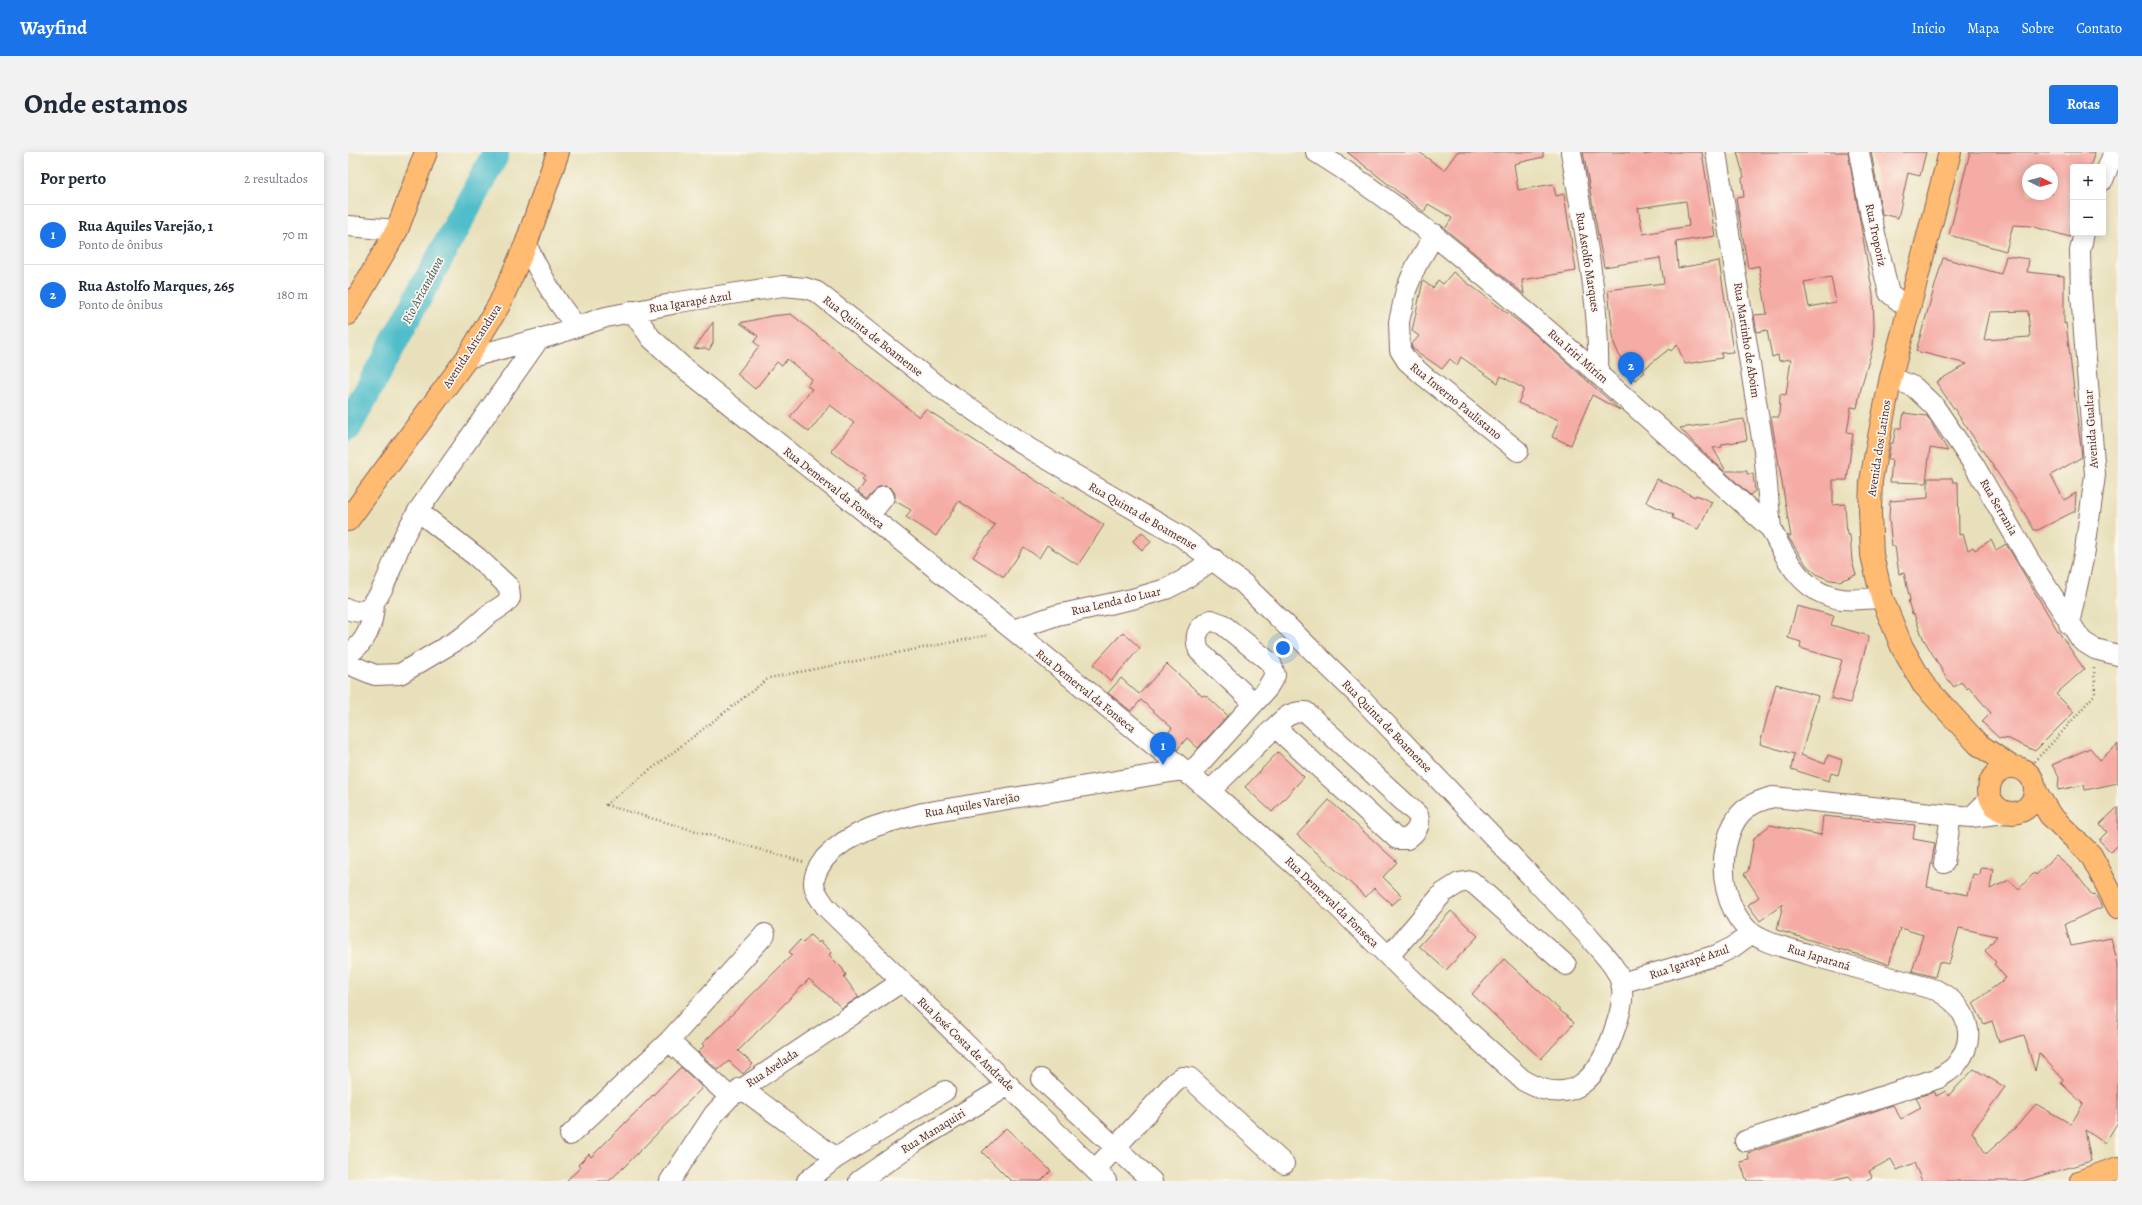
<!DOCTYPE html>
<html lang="pt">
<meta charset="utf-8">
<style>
body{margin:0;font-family:Alegreya,serif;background:#f2f2f3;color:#1f2937}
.controls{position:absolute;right:12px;top:12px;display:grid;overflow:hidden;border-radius:4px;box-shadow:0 2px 10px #0003}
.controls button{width:36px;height:36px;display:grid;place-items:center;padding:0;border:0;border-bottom:1px solid #e0e1e3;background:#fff;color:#1f2937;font:20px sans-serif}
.compass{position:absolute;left:1674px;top:12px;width:36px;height:36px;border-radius:50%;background:#fff;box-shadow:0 2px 10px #0003;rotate:95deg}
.you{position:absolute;left:935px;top:496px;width:14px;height:14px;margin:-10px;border:3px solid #fff;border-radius:50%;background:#1a73e8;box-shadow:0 0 0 6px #1a73e833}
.badge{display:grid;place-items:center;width:26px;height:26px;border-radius:50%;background:#1a73e8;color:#fff;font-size:13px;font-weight:700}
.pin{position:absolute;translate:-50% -33px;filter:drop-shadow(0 1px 2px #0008)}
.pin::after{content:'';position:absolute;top:21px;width:14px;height:12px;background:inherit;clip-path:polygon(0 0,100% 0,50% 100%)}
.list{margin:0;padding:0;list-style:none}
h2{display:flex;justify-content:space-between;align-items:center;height:52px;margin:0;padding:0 16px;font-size:17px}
h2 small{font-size:13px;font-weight:400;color:#747a83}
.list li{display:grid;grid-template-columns:26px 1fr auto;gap:12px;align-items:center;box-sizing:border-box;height:60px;padding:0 16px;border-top:1px solid #e0e1e3}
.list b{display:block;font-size:15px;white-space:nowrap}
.list p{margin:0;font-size:13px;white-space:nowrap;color:#747a83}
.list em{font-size:13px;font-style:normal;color:#747a83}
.map{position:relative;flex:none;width:1770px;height:1029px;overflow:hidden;border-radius:4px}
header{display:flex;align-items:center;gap:24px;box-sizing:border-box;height:56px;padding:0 20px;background:#1a73e8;color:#fff}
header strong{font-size:19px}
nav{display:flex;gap:22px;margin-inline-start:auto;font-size:14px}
.intro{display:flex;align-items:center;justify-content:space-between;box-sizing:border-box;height:96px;padding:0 24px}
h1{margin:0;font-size:28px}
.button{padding:10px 18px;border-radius:4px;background:#1a73e8;color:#fff;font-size:14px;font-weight:700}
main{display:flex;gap:24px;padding:0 24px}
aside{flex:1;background:#fff;border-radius:4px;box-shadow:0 2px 10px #0003}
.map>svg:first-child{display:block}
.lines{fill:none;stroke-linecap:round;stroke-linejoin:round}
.river{stroke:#50bdca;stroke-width:28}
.building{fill:#f5aca5;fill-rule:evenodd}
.minor-casing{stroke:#81635d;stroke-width:22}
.major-casing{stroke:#81635d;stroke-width:24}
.highway-casing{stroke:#81635d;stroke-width:24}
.path{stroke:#81635d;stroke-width:2.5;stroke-dasharray:1 3;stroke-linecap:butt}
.minor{stroke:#fff;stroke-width:20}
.major{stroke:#ffbb71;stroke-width:22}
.highway{stroke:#ffbb71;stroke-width:22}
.labels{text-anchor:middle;stroke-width:3.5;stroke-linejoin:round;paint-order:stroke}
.street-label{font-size:12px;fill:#4a1f2b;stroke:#fbf7ec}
.water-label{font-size:13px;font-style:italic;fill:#4c5663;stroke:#fbf7ec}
</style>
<header>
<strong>Wayfind</strong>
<nav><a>Início</a><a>Mapa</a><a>Sobre</a><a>Contato</a></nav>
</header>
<div class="intro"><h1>Onde estamos</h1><a class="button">Rotas</a></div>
<main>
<aside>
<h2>Por perto<small>2 resultados</small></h2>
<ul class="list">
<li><span class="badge">1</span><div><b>Rua Aquiles Varejão, 1</b><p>Ponto de ônibus</p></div><em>70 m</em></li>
<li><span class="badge">2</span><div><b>Rua Astolfo Marques, 265</b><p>Ponto de ônibus</p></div><em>180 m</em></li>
</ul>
</aside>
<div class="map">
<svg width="1770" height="1029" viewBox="0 0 1770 1029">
<rect width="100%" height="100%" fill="#fbf7ec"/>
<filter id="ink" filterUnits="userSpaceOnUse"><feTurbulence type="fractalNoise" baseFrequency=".025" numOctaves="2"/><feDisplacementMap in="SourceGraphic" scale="8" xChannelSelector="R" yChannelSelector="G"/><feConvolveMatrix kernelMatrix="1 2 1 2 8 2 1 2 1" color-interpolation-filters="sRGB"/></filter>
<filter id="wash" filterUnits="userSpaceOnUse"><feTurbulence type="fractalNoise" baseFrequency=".012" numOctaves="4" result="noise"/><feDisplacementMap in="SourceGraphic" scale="16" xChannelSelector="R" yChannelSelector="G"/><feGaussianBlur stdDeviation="0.9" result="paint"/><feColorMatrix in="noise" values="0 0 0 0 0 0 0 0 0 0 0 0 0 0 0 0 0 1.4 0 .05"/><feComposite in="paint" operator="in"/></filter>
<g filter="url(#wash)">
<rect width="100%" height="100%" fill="#e8e0ba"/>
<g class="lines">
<!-- river -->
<path class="river" d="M 0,275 L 146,5 L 147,0"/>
</g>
<g id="blocks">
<!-- building -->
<path class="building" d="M 999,0 L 1071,0 L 1096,18 L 1109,0 L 1195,0 L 1195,5 L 1166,12 L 1170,38 L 1205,32 L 1208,44 L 1216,42 L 1228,119 L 1174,128 L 1176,142 L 1097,77 L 1104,66 L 1080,52 L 1076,60 Z
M 1235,0 L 1295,0 L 1296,3 L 1313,0 L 1354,0 L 1367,84 L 1328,90 L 1330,116 L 1371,109 L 1385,200 L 1373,201 L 1374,206 L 1337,212 L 1329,193 L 1323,199 L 1321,197 L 1295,218 L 1297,220 L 1287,228 L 1275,212 L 1266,191 L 1260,138 L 1316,131 L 1312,106 L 1256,115 ZM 1338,49 L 1341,74 L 1295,82 L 1290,56 Z
M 1389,0 L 1500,0 L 1525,143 L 1526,175 L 1525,195 L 1514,232 L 1509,256 L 1503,255 L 1499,280 L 1505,281 L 1499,328 L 1485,328 L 1485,353 L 1497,352 L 1499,383 L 1502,383 L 1504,409 L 1508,423 L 1491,429 L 1482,428 L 1470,423 L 1459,414 L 1439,383 L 1443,385 L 1423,265 L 1431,265 L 1432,242 L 1438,243 L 1443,207 L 1431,209 L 1430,203 L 1424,205 L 1419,178 L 1409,180 L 1406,163 L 1419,162 L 1411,114 L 1400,116 L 1388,46 L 1396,45 L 1394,26 L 1396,25 ZM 1483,125 L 1488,150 L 1461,155 L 1456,130 Z
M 1523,0 L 1578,0 L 1572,24 L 1560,21 L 1550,66 L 1534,62 Z
M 1622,0 L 1747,0 L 1742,15 L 1725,15 L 1725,54 L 1722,85 L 1683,74 L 1665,73 L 1658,99 L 1601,83 ZM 1680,18 L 1704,18 L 1704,42 L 1680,42 Z
M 1658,104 L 1681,107 L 1679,120 L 1716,124 L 1716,172 L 1718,171 L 1734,305 L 1703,323 L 1716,348 L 1728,341 L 1727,359 L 1690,378 L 1686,378 L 1674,357 L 1588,230 L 1619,212 L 1568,199 L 1595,106 L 1653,122 ZM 1680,159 L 1682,185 L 1636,188 L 1642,160 Z
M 1105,120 L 1187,182 L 1272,258 L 1244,243 L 1223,293 L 1204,285 L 1211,268 L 1170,251 L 1176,237 L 1153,224 L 1150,231 L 1113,205 L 1109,213 L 1102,207 L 1094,217 L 1065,197 L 1063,193 L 1071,184 L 1064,179 L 1075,129 L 1085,136 L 1090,128 L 1095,132 Z
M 443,162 L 571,265 L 578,257 L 756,373 L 730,413 L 699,393 L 691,406 L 676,395 L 656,425 L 625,405 L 647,373 L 611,349 L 588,384 L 558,365 L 563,358 L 547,349 L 547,341 L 543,336 L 537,334 L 531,335 L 519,347 L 510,340 L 517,330 L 514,328 L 517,325 L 483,299 L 506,271 L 482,253 L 461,280 L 442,265 L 464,237 L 459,234 L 464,227 L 439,207 L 434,214 L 429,210 L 407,237 L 389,222 L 411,194 L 406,190 L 410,184 L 392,171 L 423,164 Z
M 365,170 L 365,191 L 361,198 L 357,196 L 346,197 Z
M 1556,261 L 1579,264 L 1600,299 L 1582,296 L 1578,331 L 1542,330 L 1544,307 L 1540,307 L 1543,291 L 1545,291 L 1548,276 L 1553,276 Z
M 1396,267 L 1399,288 L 1374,292 L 1374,295 L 1365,296 L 1378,319 L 1399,319 L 1399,322 L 1405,322 L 1407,339 L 1402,343 L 1349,294 L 1332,276 Z
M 1580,326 L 1604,326 L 1605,330 L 1610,330 L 1611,383 L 1615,382 L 1620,398 L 1625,395 L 1627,398 L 1643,388 L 1648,398 L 1658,392 L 1710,479 L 1736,517 L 1708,542 L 1726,560 L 1687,599 L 1661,587 L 1651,586 L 1634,570 L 1643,561 L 1621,535 L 1619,537 L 1613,530 L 1606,535 L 1598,525 L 1575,486 L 1566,462 L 1564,462 L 1560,449 L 1562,448 L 1556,421 L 1551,422 L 1547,394 L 1544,394 L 1541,366 L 1542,349 L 1580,346 Z
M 1309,327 L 1347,345 L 1348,343 L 1364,350 L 1350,377 L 1324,366 L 1325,363 L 1298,350 Z
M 794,380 L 803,390 L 794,398 L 785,389 Z
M 1449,454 L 1486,464 L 1483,473 L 1521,484 L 1502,551 L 1483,546 L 1494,508 L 1452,496 L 1453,490 L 1440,486 Z
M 775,480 L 792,496 L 763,529 L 745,513 Z
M 819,512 L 854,544 L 856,543 L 861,546 L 878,562 L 879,564 L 850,596 L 839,586 L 829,598 L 816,586 L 824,576 L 793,548 L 783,559 L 760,541 L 773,526 L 791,542 Z
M 1428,532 L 1470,544 L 1453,603 L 1477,612 L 1480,603 L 1494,608 L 1490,623 L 1483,621 L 1481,629 L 1443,617 L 1446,602 L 1412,592 Z
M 1770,592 L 1770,631 L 1737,638 L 1736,633 L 1710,638 L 1711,625 L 1704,613 L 1742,596 L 1752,608 Z
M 930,600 L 956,625 L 924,660 L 897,635 Z
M 981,648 L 1049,710 L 1035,725 L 1054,744 L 1044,753 L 1026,736 L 1018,745 L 949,683 Z
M 1770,655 L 1770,693 L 1763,700 L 1751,688 L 1759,680 L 1752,672 Z
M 1475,664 L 1567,673 L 1565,687 L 1587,691 L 1579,735 L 1620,743 L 1625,722 L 1632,723 L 1633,716 L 1645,717 L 1642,737 L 1661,728 L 1671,737 L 1686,721 L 1688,723 L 1708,704 L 1726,719 L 1744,743 L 1747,742 L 1754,755 L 1717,772 L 1723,794 L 1763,786 L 1770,812 L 1770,970 L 1757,991 L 1737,978 L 1743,1009 L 1675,1029 L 1574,1029 L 1566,1011 L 1549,1018 L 1543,1007 L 1521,1019 L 1524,1025 L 1517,1029 L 1505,1029 L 1501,1024 L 1479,1029 L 1399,1029 L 1392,1010 L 1401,1008 L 1400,1001 L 1545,953 L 1553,967 L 1573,956 L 1568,945 L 1587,940 L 1588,944 L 1598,939 L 1600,944 L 1626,917 L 1657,935 L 1624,980 L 1638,1002 L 1668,975 L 1688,952 L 1723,972 L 1735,952 L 1713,931 L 1715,927 L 1691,901 L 1687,919 L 1676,883 L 1651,890 L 1644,869 L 1636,872 L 1625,851 L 1658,826 L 1646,812 L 1648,810 L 1637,799 L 1649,784 L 1611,776 L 1601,812 L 1591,810 L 1587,825 L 1564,819 L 1575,783 L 1552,776 L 1541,812 L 1429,778 L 1435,752 L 1412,769 L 1400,753 L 1411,745 L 1396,722 L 1400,719 L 1406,686 L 1422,673 L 1473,683 Z
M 1103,759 L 1130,784 L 1098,818 L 1071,794 Z
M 462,783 L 471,791 L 472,789 L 484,800 L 481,803 L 494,816 L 498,823 L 496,825 L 511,845 L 494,856 L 461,827 L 390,899 L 405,912 L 395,922 L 381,909 L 370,918 L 350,900 L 356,894 L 354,892 L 444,803 L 441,800 L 452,788 L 455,791 Z
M 1156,807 L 1226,871 L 1193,907 L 1124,842 Z
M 333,915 L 353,934 L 353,937 L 277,1014 L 261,1029 L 218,1029 L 232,1016 L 230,1013 L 241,1002 L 243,1005 Z
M 658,976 L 703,1019 L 693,1029 L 663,1029 L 634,1000 Z"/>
</g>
</g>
<g filter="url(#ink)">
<use href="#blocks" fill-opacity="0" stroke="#81635d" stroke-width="1"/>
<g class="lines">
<defs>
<path id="minor" d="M 968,0 C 1042,46 1104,97 1170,153 C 1256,225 1339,301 1423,377 C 1439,409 1455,442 1494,447 C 1506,449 1521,446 1534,446
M 1223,0 C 1235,73 1252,146 1250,220
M 1368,0 L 1416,299 L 1423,377
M 1511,0 L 1523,65 L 1541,141 L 1561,157
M 1755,28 L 1766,0
M 0,74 L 49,78
M 1087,82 L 1068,114 L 1058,138 L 1051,170 L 1052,198 L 1059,209 L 1076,224 L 1170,299
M 178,92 C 192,122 207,149 229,175
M 119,206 L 202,184 L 258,165 L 324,152 L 325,151 L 435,134 L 457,136 L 469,140 L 587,232 L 682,297 L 834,385 L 896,432 L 1014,547 L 1240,784 C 1251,798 1269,814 1273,831 C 1277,847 1271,865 1266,879 C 1251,925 1226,957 1176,929 L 1079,842 L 951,717 L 862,639 L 665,478 L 337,217 L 303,186 L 284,159
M 1543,225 L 1566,235 L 1586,254 L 1626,313 L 1681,408 L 1734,489 L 1747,497 L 1770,503
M 70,359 L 191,187
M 521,364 L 536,345
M 0,457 C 6,460 12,461 18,457 C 36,446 45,407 54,389 C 58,378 65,369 70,359 L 130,406 L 161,435 L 162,446 L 157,452 L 140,463 L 116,484 L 52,522 L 27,523 L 0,512
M 1721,472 L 1737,398 L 1747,323 L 1733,142 L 1732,99 L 1736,81
M 665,478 L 709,463 L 784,447 L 818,437 L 834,429 L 866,407
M 0,502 C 20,490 26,470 26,448
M 841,623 L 918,538 L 927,523 L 923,511 L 874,472 L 863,468 C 849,475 846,485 851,499 L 906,551
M 862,639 L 927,575 L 1049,687 L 1059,687 C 1068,680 1073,675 1070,663 L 958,560 C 943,559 937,565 927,575
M 1642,647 L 1623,665 L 1658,661
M 1596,711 L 1603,663
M 1041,804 L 1095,741 L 1111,731 L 1123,729 L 1218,813
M 1273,831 L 1369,803 L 1385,795 L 1404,781
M 321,889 L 382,945
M 693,927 L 804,1029
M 393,936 L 488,1006
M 222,983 L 321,889 L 417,782
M 1397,989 L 1591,926 C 1596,922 1604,918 1608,913 C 1632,884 1618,853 1588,838 C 1545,826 1502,814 1459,802 C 1440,796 1412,791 1398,776 C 1378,755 1372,721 1378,694 C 1385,664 1396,652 1425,645 L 1623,665
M 747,1018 L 826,931 L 834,925 L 842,926 L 936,1012
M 322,1029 L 366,962 L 382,945 L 553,830
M 459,1029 L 488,1006 L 597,939
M 511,1029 L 567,990 L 661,933
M 758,1029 L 478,755 C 473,748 466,740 466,731 C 466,721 472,713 477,706 C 503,678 539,670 575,661 L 835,618"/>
<path id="major" d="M 1602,0 L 1543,225 L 1529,295 L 1523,329 L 1522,359 L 1524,403 L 1534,446 L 1554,495 L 1575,532 L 1630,592 L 1662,614
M1641 638a23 23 0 1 1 46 0a23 23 0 1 1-46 0Z
M 1687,638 L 1702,663 L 1743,703 L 1770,755
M 1733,1029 L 1770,1016"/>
<path id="highway" d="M 0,162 L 49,78 L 78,0
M 0,368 L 119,206 L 151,153 L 178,92 L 210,0"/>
</defs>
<!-- minor casing -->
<use href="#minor" class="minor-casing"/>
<!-- major casing -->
<use href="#major" class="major-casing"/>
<!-- highway casing -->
<use href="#highway" class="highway-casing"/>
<!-- path -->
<path class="path" d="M 1680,615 C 1704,593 1725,567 1747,542 L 1746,515
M 257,653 L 421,526 L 641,483
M 258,653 L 455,710"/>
<!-- minor -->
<use href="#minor" class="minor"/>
<!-- major -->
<use href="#major" class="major"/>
<!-- highway -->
<use href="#highway" class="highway"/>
</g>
</g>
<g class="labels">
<!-- street labels -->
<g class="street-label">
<text transform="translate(1528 83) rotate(78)" y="4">Rua Troporiz</text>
<text transform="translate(1240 110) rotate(81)" y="4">Rua Astolfo Marques</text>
<text transform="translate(342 150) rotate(-9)" y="4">Rua Igarapé Azul</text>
<text transform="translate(525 184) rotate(38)" y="4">Rua Quinta de Boamense</text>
<text transform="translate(1399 188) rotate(81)" y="4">Rua Martinho de Aboim</text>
<text transform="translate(124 194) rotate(-57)" y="4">Avenida Aricanduva</text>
<text transform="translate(1230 204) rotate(41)" y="4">Rua Iriri Mirim</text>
<text transform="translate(1108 249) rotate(39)" y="4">Rua Inverno Paulistano</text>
<text transform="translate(1743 277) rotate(-94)" y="4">Avenida Gualtar</text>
<text transform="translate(1531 296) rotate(-81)" y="4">Avenida dos Latinos</text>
<text transform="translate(486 336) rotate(38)" y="4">Rua Demerval da Fonseca</text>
<text transform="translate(1651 355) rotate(60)" y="4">Rua Serrania</text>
<text transform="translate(795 364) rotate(30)" y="4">Rua Quinta de Boamense</text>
<text transform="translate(768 449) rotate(-13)" y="4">Rua Lenda do Luar</text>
<text transform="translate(738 539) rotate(39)" y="4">Rua Demerval da Fonseca</text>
<text transform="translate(1039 574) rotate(46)" y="4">Rua Quinta de Boamense</text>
<text transform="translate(624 653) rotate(-10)" y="4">Rua Aquiles Varejão</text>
<text transform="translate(984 750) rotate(44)" y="4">Rua Demerval da Fonseca</text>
<text transform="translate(1471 805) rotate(17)" y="4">Rua Japaraná</text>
<text transform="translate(1341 810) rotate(-19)" y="4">Rua Igarapé Azul</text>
<text transform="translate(618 892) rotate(44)" y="4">Rua José Costa de Andrade</text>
<text transform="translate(424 916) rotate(-33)" y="4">Rua Avelada</text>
<text transform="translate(585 979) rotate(-32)" y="4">Rua Manaquiri</text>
</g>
<!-- water labels -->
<g class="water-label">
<text transform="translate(74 138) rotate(-62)" y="5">Rio Aricanduva</text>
</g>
</g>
</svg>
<div class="controls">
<button>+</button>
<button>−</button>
</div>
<svg class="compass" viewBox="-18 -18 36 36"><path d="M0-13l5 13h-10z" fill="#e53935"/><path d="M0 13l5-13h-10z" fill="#747a83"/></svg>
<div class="you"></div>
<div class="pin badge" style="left:815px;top:613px">1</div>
<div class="pin badge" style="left:1283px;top:233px">2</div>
</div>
</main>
